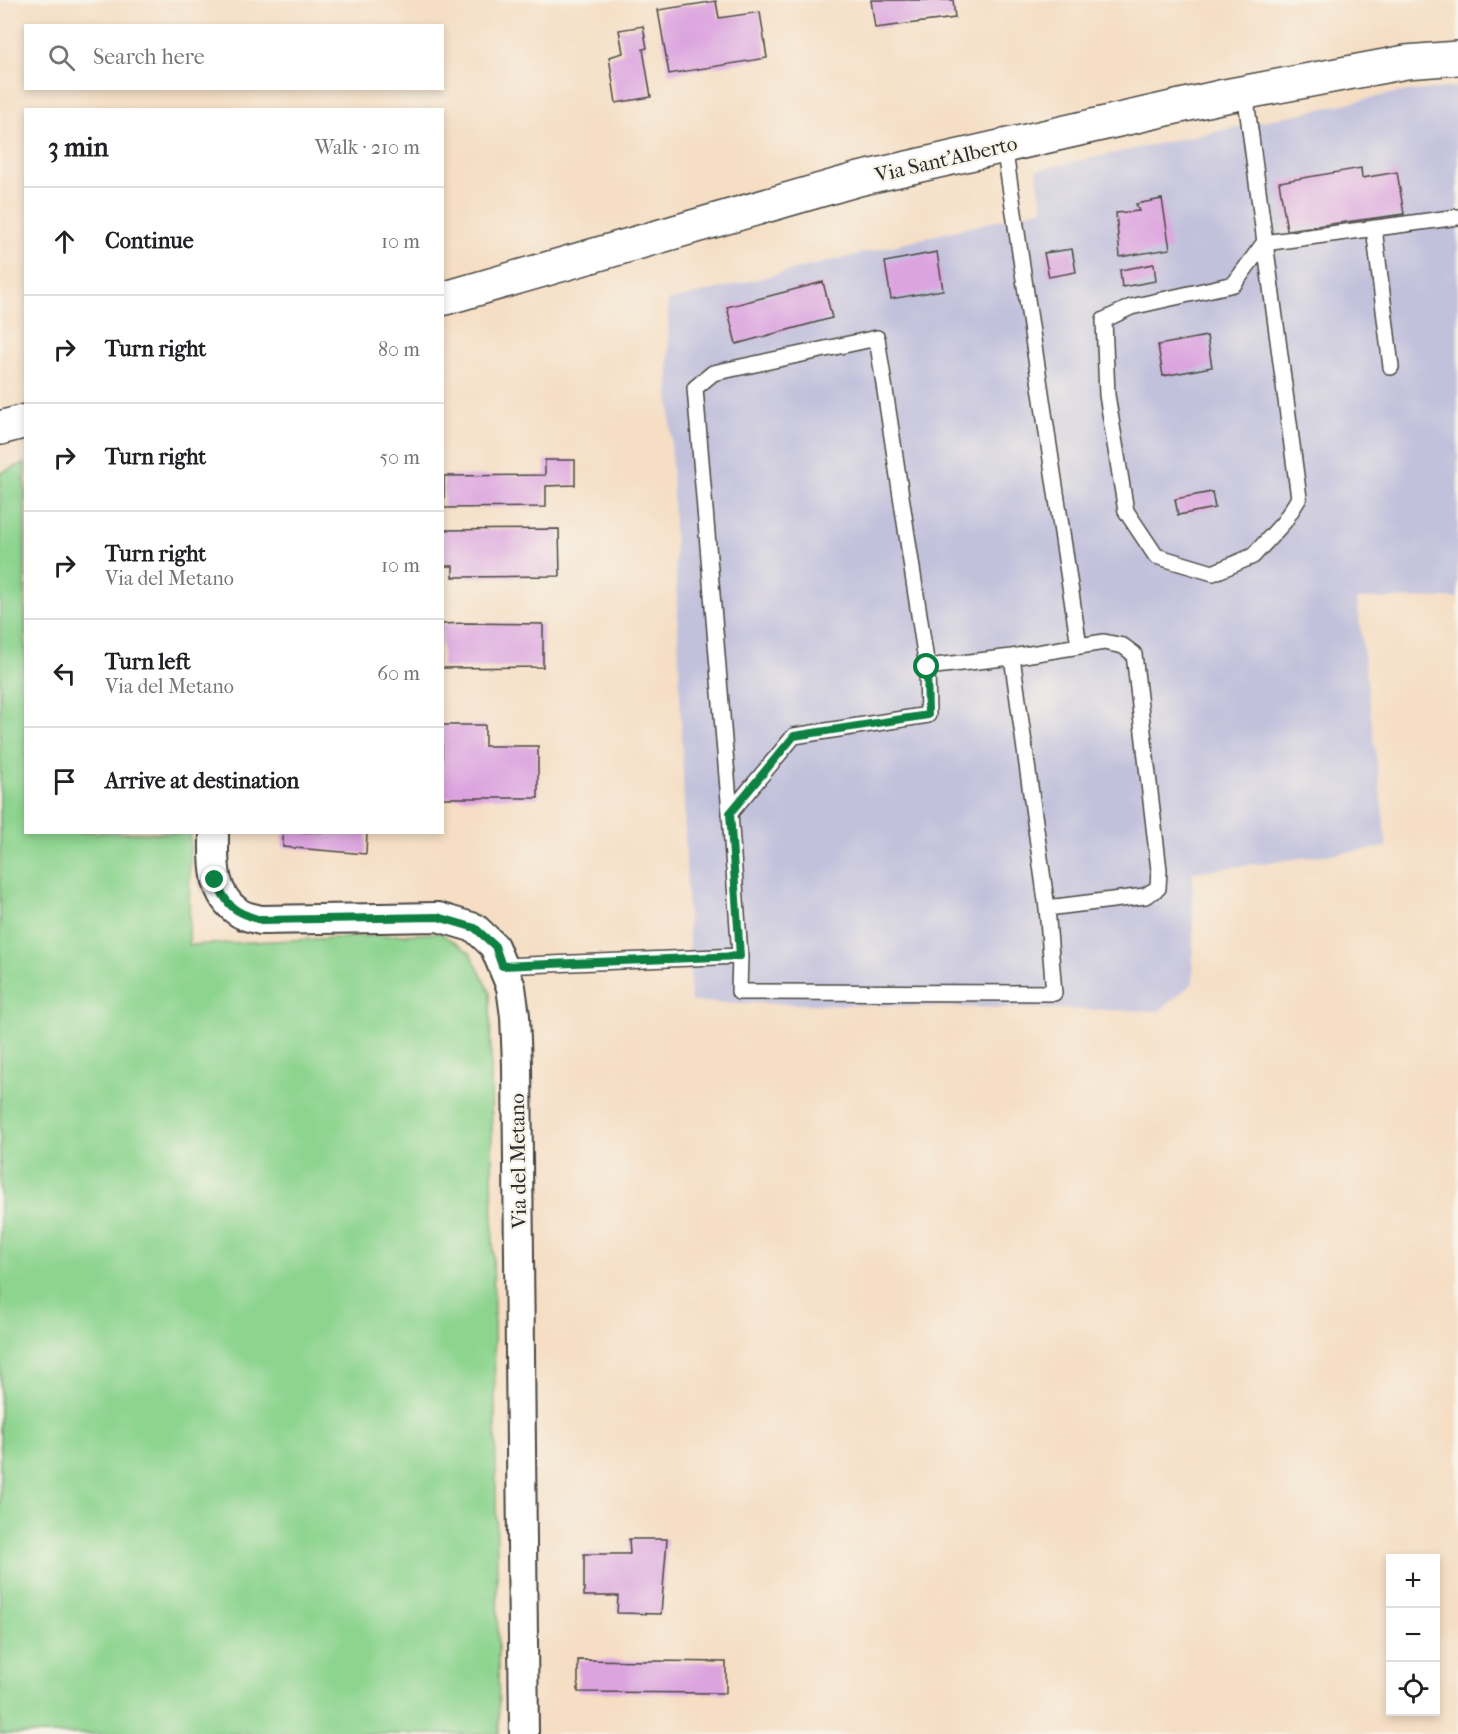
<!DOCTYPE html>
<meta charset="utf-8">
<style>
body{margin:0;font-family:"IM FELL French Canon",serif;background:#f6f6f6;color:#202124}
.controls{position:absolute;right:18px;bottom:18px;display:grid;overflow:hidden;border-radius:0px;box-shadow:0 3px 9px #0003}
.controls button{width:54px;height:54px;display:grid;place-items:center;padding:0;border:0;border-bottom:2px solid #e0e0e0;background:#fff;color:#202124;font:30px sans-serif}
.stop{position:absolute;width:18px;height:18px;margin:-14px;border:4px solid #0b8043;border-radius:50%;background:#fff}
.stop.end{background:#0b8043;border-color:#fff;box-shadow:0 2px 6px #0008}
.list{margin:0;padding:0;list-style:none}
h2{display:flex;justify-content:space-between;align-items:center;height:78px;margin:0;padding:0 24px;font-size:26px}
h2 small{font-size:20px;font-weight:400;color:#757577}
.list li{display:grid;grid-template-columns:39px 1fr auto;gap:18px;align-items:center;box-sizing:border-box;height:108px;padding:0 24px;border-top:2px solid #e0e0e0}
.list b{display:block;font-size:22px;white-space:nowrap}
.list p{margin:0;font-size:20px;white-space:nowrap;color:#757577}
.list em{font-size:20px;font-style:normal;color:#757577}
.icon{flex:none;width:33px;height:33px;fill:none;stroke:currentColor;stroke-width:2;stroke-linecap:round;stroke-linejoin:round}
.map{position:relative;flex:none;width:1458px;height:1734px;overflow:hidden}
.search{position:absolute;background:#fff;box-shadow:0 3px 9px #0003;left:24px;top:24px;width:420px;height:66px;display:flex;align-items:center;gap:15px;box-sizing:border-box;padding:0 21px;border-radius:0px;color:#757577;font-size:22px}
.panel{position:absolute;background:#fff;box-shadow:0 3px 9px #0003;left:24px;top:108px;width:420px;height:726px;border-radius:0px}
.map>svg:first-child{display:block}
.industrial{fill:#c2c1dc}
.green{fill:#8dd48f;stroke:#5c805d;stroke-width:1.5}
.building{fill:#dca4df}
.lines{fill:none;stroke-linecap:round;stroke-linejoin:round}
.service-casing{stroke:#494642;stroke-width:18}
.minor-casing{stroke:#494642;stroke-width:32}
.secondary-casing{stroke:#494642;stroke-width:36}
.service{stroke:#fff;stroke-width:15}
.minor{stroke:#fff;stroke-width:28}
.secondary{stroke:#fff;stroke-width:33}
.route{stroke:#0b8043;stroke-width:8}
.labels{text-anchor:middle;stroke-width:4.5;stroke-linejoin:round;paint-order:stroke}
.street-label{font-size:21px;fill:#2b2b2b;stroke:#f7f3e8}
</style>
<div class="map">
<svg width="1458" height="1734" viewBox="0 0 1458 1734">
<rect width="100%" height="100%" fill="#f7f3e8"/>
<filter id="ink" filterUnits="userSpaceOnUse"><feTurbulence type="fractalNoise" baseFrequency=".0167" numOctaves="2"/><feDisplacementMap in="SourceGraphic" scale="12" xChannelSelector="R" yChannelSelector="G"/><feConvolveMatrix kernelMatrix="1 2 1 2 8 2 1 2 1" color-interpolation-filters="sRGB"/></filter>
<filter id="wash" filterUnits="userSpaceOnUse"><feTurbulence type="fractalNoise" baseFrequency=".008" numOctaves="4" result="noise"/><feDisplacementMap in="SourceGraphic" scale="24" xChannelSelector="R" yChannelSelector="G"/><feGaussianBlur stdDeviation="1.35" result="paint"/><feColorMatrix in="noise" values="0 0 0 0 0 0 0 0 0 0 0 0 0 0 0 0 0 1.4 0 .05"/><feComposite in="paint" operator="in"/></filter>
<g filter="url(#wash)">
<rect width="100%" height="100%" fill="#f5dec4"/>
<!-- industrial -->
<path class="industrial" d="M 1458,87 L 1458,598 L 1357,599 L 1387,847 L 1193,872 L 1193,983 L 1159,1011 L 691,1002 L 669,383 L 668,301 L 1043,209 L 1036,170 L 1395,93 Z"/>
<!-- green -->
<path class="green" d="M 25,463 L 26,832 L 190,833 L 189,945 L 440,933 L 470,953 L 490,992 L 499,1734 L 0,1734 L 0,473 Z"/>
<g id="blocks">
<!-- building -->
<path class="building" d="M 871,0 L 953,0 L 955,18 L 875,28 Z
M 716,1 L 719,18 L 760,12 L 767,58 L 669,74 L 658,10 Z
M 643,26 L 647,48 L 643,49 L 651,97 L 616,103 L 609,57 L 623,53 L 619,30 Z
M 1361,168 L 1362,178 L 1397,172 L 1404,214 L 1287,230 L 1279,182 Z
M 1162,199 L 1170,249 L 1120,257 L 1116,213 L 1139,211 L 1136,204 Z
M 1072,249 L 1076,272 L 1049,277 L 1044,253 Z
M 937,252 L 943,290 L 891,299 L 885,262 Z
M 1154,264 L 1156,281 L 1122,287 L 1120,270 Z
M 823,282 L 832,318 L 736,344 L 727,307 Z
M 1207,336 L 1212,367 L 1163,376 L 1158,345 Z
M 545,460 L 575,460 L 575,485 L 546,486 L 546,507 L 444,508 L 444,476 L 545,475 Z
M 1212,492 L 1215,508 L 1178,515 L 1175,499 Z
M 559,529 L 560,576 L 453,577 L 453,566 L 442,566 L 442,530 Z
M 466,623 L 543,624 L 543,667 L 442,668 L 442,624 Z
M 442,725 L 485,725 L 485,746 L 538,746 L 538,798 L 442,798 Z
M 283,832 L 367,832 L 366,854 L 283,847 Z
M 629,1539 L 667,1539 L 661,1614 L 617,1613 L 618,1596 L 584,1596 L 584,1554 L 630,1554 Z
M 578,1660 L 726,1662 L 726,1693 L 578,1692 Z"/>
</g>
</g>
<g filter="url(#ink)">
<use href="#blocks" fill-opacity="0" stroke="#494642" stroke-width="1.5"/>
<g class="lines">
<defs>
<path id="service" d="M 1245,92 L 1299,498 L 1284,522 L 1253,556 L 1213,573 L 1156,556 L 1126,511 L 1107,395 L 1104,320 L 1131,307 L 1234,284 L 1264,243 L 1458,217
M 1004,146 L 1079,646
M 1374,228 L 1391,367
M 1012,657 L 1104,642 L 1123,646 L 1134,654 L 1159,870 L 1158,888 L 1145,896 L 1047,908
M 740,956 L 739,992 L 1054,993 L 1047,908 L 1012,657 L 927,667 L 877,338 L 713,373 L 695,388 L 730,813 L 794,736 L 928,715 L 927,667
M 502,966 L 740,956 L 730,813"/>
<path id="minor" d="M 214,832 C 214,861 211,893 238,912 C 244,917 254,918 261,920 L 438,917 L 475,928 L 494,946 L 511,987 L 515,1016 L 517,1065 L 524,1734"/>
<path id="secondary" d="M 442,299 L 859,179 L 1220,97 L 1406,62 L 1458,58
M 0,428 L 26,421"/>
</defs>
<!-- service casing -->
<use href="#service" class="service-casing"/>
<!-- minor casing -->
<use href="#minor" class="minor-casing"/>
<!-- secondary casing -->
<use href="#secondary" class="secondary-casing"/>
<!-- service -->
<use href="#service" class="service"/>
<!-- minor -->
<use href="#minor" class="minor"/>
<!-- secondary -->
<use href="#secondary" class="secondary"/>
</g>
</g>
<g class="lines" filter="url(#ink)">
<!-- route -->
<path class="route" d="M 215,880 C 228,907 233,912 261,920 L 438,917 L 475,928 L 495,946 L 502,966 L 740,956 L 730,813 L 794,736 L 928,715 L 927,667"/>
</g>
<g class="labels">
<!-- street labels -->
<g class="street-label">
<text transform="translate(946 159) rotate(-13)" y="7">Via Sant'Alberto</text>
<text transform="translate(518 1161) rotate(-91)" y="7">Via del Metano</text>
</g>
</g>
</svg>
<div class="controls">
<button>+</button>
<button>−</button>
<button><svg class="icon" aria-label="locate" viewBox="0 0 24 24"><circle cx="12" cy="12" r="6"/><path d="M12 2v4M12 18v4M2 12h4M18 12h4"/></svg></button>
</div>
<div class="stop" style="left:927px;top:667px"></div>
<div class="stop end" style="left:215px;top:880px"></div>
<div class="search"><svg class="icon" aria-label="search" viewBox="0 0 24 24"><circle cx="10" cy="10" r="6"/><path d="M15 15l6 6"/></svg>Search here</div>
<section class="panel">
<h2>3 min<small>Walk · 210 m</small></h2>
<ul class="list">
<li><svg class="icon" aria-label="ahead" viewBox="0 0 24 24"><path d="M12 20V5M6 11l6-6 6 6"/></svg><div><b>Continue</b></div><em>10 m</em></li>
<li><svg class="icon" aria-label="right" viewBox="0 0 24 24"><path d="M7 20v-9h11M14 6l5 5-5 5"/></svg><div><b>Turn right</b></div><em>80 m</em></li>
<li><svg class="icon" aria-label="right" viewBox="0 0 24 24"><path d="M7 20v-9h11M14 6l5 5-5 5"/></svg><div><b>Turn right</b></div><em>50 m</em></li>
<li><svg class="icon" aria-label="right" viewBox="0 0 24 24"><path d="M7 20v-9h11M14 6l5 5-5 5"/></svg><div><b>Turn right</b><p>Via del Metano</p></div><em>10 m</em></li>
<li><svg class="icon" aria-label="left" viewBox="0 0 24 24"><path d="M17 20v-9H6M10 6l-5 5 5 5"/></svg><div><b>Turn left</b><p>Via del Metano</p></div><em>60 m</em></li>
<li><svg class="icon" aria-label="arrive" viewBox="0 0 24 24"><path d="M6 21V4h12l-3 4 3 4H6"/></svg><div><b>Arrive at destination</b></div></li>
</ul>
</section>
</div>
